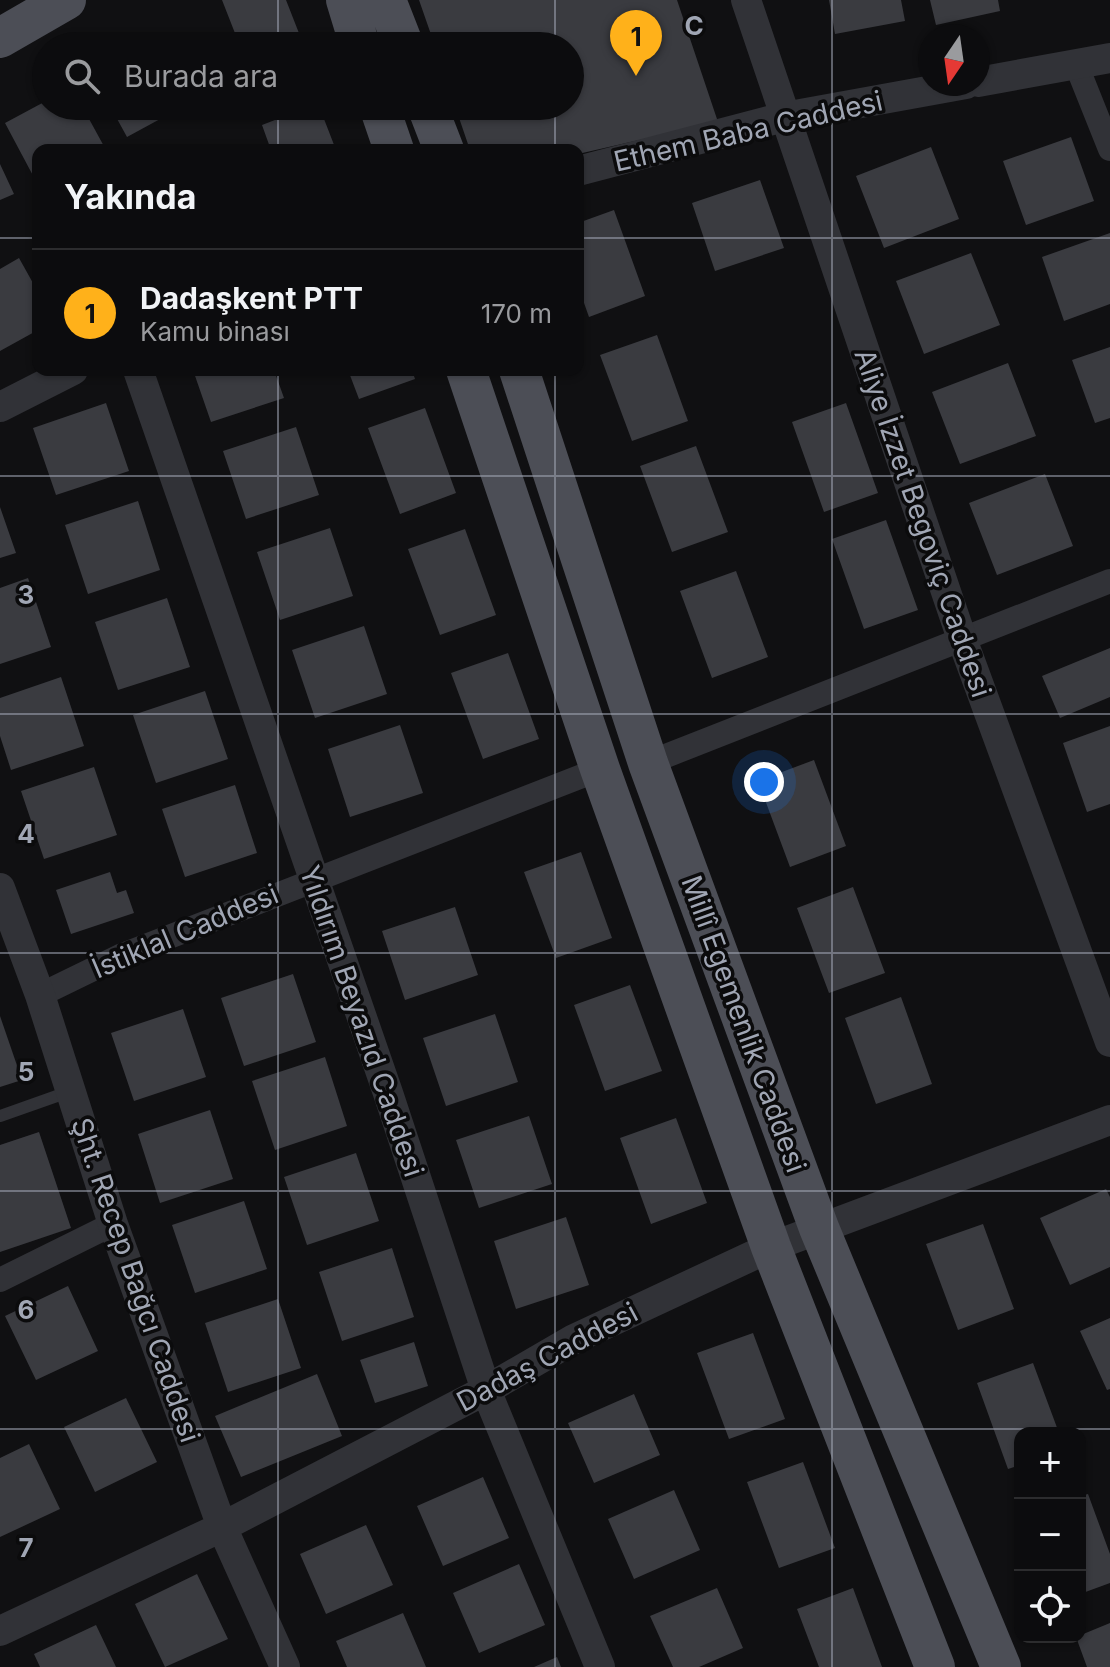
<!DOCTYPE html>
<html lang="tr">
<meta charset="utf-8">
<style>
body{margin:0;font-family:Inter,sans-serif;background:#1a1a1c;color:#f1f3f6}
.controls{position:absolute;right:24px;bottom:24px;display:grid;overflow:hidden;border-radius:16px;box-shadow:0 2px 6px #0004}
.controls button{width:72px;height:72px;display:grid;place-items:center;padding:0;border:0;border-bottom:2px solid #2c2c2e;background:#0c0c0e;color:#f1f3f6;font:40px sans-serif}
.compass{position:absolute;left:918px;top:24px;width:72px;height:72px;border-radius:50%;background:#0c0c0e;box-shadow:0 2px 6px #0004;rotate:193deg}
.you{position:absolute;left:764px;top:782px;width:28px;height:28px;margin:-20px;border:6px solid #fff;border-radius:50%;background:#1a73e8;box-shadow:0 0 0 12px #1a73e833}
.badge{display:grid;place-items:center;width:52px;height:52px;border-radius:50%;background:#ffb11a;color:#111;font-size:26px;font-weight:700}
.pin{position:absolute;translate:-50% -66px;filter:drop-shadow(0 2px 4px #0008)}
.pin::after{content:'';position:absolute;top:42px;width:28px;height:24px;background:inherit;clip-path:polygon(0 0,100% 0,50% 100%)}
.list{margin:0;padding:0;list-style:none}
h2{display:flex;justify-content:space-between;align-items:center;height:104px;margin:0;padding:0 32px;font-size:34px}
h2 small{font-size:26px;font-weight:400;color:#9a9b9e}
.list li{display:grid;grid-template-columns:52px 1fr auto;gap:24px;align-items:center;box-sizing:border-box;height:128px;padding:0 32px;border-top:2px solid #2c2c2e}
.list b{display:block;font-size:30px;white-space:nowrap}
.list p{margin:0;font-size:26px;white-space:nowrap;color:#9a9b9e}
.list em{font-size:26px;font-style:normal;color:#9a9b9e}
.icon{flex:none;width:44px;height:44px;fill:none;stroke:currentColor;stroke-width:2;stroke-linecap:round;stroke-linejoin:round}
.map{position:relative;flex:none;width:1110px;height:1667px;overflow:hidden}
.search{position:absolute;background:#0c0c0e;box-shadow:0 2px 6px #0004;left:32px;top:32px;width:552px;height:88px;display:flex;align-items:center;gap:20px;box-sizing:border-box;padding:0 28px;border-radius:44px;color:#9a9b9e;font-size:30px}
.panel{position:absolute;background:#0c0c0e;box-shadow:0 2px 6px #0004;left:32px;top:144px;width:552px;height:232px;border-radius:16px}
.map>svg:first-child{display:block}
.building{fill:#3a3b40}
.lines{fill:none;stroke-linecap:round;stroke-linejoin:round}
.service{stroke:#313237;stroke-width:12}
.minor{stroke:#313237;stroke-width:24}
.tertiary{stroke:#313237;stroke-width:30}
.primary{stroke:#4c4e56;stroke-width:40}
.grid{fill:none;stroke:#a0a6b4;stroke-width:2;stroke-opacity:0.55}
.labels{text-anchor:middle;stroke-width:7;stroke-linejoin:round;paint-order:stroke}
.street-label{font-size:28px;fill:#a0a6b4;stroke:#0b0b0c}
.grid-label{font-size:26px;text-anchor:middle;font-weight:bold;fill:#a0a6b4;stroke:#0b0b0c;stroke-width:7;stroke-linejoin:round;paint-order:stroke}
</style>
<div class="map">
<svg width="1110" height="1667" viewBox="0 0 1110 1667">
<rect width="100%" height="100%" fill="#101012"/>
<!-- building -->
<path class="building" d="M 222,0 L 286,0 L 304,46 L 240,46 Z
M 419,0 L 677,0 L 718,122 L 578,154 L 578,150 L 470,150 L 455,106 L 570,106 L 570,46 L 435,46 Z
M 829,0 L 901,0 L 905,21 L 835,34 Z
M 930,0 L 998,0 L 1000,11 L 936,25 Z
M 46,101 L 46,106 L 82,106 L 106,150 L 38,150 L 38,185 L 5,123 Z
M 110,106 L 184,106 L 127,137 Z
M 311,106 L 319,106 L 336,150 L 271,150 L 262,125 Z
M 1071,137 L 1094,201 L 1026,225 L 1003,161 Z
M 931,147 L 959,219 L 884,248 L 856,176 Z
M 0,164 L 14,194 L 0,200 Z
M 760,180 L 784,248 L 715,271 L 692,203 Z
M 614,210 L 645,296 L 589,317 L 578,286 L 578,223 Z
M 1110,233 L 1110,304 L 1064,321 L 1042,257 Z
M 971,253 L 1000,325 L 924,354 L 896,281 Z
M 19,258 L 38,292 L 38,330 L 0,351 L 0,269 Z
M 657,335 L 688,421 L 632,441 L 600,355 Z
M 1110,347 L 1110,418 L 1095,423 L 1072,360 Z
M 1008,363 L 1036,436 L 960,464 L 932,392 Z
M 193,370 L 274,370 L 284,398 L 211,422 Z
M 348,370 L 412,370 L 415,379 L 359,399 Z
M 106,403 L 129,471 L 56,495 L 33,428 Z
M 846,403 L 878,493 L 824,512 L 792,422 Z
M 425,408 L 456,493 L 400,514 L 368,428 Z
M 296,427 L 319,495 L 246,519 L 223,451 Z
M 696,446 L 728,532 L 672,552 L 640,466 Z
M 1045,474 L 1073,546 L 997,575 L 969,503 Z
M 138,501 L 160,570 L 88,594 L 65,525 Z
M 0,507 L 16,553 L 0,558 Z
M 886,520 L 918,610 L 864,629 L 832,539 Z
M 330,528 L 353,596 L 280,620 L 257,552 Z
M 465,529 L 496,615 L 440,635 L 408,549 Z
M 736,571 L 768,657 L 712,678 L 680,591 Z
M 28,578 L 51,647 L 0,664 L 0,588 Z
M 167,598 L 190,667 L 118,690 L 95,622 Z
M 364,626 L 387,694 L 315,718 L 292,650 Z
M 1110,648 L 1110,697 L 1060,718 L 1042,676 Z
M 508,653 L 539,739 L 483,759 L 451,673 Z
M 61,677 L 84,746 L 11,770 L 0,736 L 0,698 Z
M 205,691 L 228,759 L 156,783 L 133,715 Z
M 400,725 L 423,793 L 350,817 L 328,749 Z
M 1110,726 L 1110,804 L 1087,812 L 1063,743 Z
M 814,760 L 846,846 L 790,867 L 758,781 Z
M 94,767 L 117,835 L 44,859 L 21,791 Z
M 235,785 L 257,853 L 185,877 L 162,809 Z
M 581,852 L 612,938 L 556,958 L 524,872 Z
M 110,872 L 117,893 L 126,890 L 134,913 L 71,934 L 56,890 Z
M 853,887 L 885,973 L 829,993 L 797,908 Z
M 455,907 L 478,975 L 405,1000 L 382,931 Z
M 293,974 L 316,1042 L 244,1066 L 221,998 Z
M 630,985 L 662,1071 L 605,1091 L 574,1005 Z
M 901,997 L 932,1084 L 876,1104 L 845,1018 Z
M 183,1009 L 206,1077 L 134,1101 L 111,1033 Z
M 495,1014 L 518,1082 L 446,1106 L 423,1038 Z
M 0,1016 L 22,1080 L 0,1087 Z
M 325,1057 L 347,1126 L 275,1150 L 252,1081 Z
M 210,1110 L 233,1179 L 160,1203 L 138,1134 Z
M 529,1116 L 552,1184 L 479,1208 L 456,1140 Z
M 676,1118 L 707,1203 L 651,1224 L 620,1138 Z
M 39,1132 L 71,1228 L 0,1252 L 0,1145 Z
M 356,1153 L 379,1221 L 307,1245 L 284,1177 Z
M 1106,1189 L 1110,1197 L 1110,1267 L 1070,1285 L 1040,1218 Z
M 244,1201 L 267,1269 L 195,1293 L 172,1225 Z
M 566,1217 L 589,1285 L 516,1309 L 494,1241 Z
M 983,1224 L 1014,1309 L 958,1330 L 926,1244 Z
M 392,1248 L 414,1317 L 342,1341 L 319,1272 Z
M 68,1286 L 98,1351 L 36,1380 L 5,1316 Z
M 278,1299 L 301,1368 L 228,1392 L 205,1323 Z
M 1110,1318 L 1110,1389 L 1107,1390 L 1080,1331 Z
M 753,1333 L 785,1419 L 729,1439 L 697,1353 Z
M 414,1342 L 428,1386 L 375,1403 L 360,1360 Z
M 1033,1363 L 1059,1433 L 1020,1433 L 1020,1465 L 1008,1469 L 977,1383 Z
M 317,1374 L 342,1436 L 241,1477 L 215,1416 Z
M 634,1394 L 660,1455 L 594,1483 L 568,1423 Z
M 126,1398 L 157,1462 L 95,1492 L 64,1427 Z
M 29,1444 L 60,1509 L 0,1537 L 0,1458 Z
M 803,1462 L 835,1548 L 779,1568 L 747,1482 Z
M 483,1477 L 509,1538 L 443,1566 L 417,1506 Z
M 674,1490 L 700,1550 L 634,1579 L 608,1519 Z
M 1088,1494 L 1110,1554 L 1110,1583 L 1080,1594 L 1080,1496 Z
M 366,1525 L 393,1585 L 326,1614 L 300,1554 Z
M 519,1564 L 545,1625 L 479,1653 L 453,1593 Z
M 197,1574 L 228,1639 L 165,1667 L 135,1604 Z
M 717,1588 L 743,1648 L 699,1667 L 673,1667 L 650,1616 Z
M 853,1588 L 882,1667 L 819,1667 L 797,1609 Z
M 403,1613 L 426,1667 L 347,1667 L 336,1641 Z
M 1110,1623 L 1110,1667 L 1087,1667 L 1076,1637 Z
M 96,1625 L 116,1667 L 40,1667 L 34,1654 Z
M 557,1657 L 561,1667 L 534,1667 Z"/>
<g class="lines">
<!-- service -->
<path class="service" d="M 0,1116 L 71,1091"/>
<!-- minor -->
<path class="minor" d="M 1076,64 L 1110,149
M 648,763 L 1110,581
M 40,995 L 120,956 L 600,769
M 0,1280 L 113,1224"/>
<!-- tertiary -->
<path class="tertiary" d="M 746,0 L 962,639 L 1110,1042
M 978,82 L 1110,58
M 578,171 L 784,117 L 966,84
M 138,370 L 388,1093 L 486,1390 L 600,1667
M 0,407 L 73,370
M 0,888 L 40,995 L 113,1224 L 222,1527 L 285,1667
M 0,1631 L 222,1527 L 486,1390 L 574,1339 L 771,1247 L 1110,1120"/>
<!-- primary -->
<path class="primary" d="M 346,0 L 360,46
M 386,0 L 404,46
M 0,38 L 66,0
M 379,106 L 394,150
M 427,106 L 444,150
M 466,370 L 600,769 L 771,1247 L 935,1667
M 519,370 L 648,763 L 819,1228 L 1001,1667"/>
</g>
<!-- grid -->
<path class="grid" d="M 278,0 L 278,46M 555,0 L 555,46M 832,0 L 832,1667M 278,106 L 278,150M 555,106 L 555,150M 0,238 L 38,238M 578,238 L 1110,238M 278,370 L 278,1667M 555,370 L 555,1667M 0,476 L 1110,476M 0,714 L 1110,714M 0,953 L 1110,953M 0,1191 L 1110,1191M 0,1429 L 1110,1429"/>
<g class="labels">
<!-- street labels -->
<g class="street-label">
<text transform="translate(748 131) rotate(-13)" y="10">Ethem Baba Caddesi</text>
<text transform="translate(923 523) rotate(71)" y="10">Aliye İzzet Begoviç Caddesi</text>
<text transform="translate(185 931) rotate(-23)" y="10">İstiklal Caddesi</text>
<text transform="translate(362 1021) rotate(71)" y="10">Yıldırım Beyazıd Caddesi</text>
<text transform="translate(744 1024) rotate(70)" y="10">Millî Egemenlik Caddesi</text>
<text transform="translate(136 1280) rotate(71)" y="10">Şht. Recep Bağcı Caddesi</text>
<text transform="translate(547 1357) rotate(-28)" y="10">Dadaş Caddesi</text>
</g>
</g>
<g class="grid-label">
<text x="694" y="35">C</text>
<text x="26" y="604">3</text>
<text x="26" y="843">4</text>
<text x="26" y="1081">5</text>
<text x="26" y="1319">6</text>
<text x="26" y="1557">7</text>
</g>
</svg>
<div class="controls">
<button>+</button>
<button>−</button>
<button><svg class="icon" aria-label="locate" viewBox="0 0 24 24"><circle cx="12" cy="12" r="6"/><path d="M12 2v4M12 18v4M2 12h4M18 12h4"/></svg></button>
</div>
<svg class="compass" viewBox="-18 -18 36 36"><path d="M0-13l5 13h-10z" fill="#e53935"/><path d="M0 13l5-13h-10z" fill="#9a9b9e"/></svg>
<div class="you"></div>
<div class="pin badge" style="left:636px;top:76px">1</div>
<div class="search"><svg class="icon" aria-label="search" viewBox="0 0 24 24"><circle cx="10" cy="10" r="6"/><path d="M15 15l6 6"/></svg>Burada ara</div>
<section class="panel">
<h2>Yakında<small></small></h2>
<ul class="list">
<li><span class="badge">1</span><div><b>Dadaşkent PTT</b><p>Kamu binası</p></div><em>170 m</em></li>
</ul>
</section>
</div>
